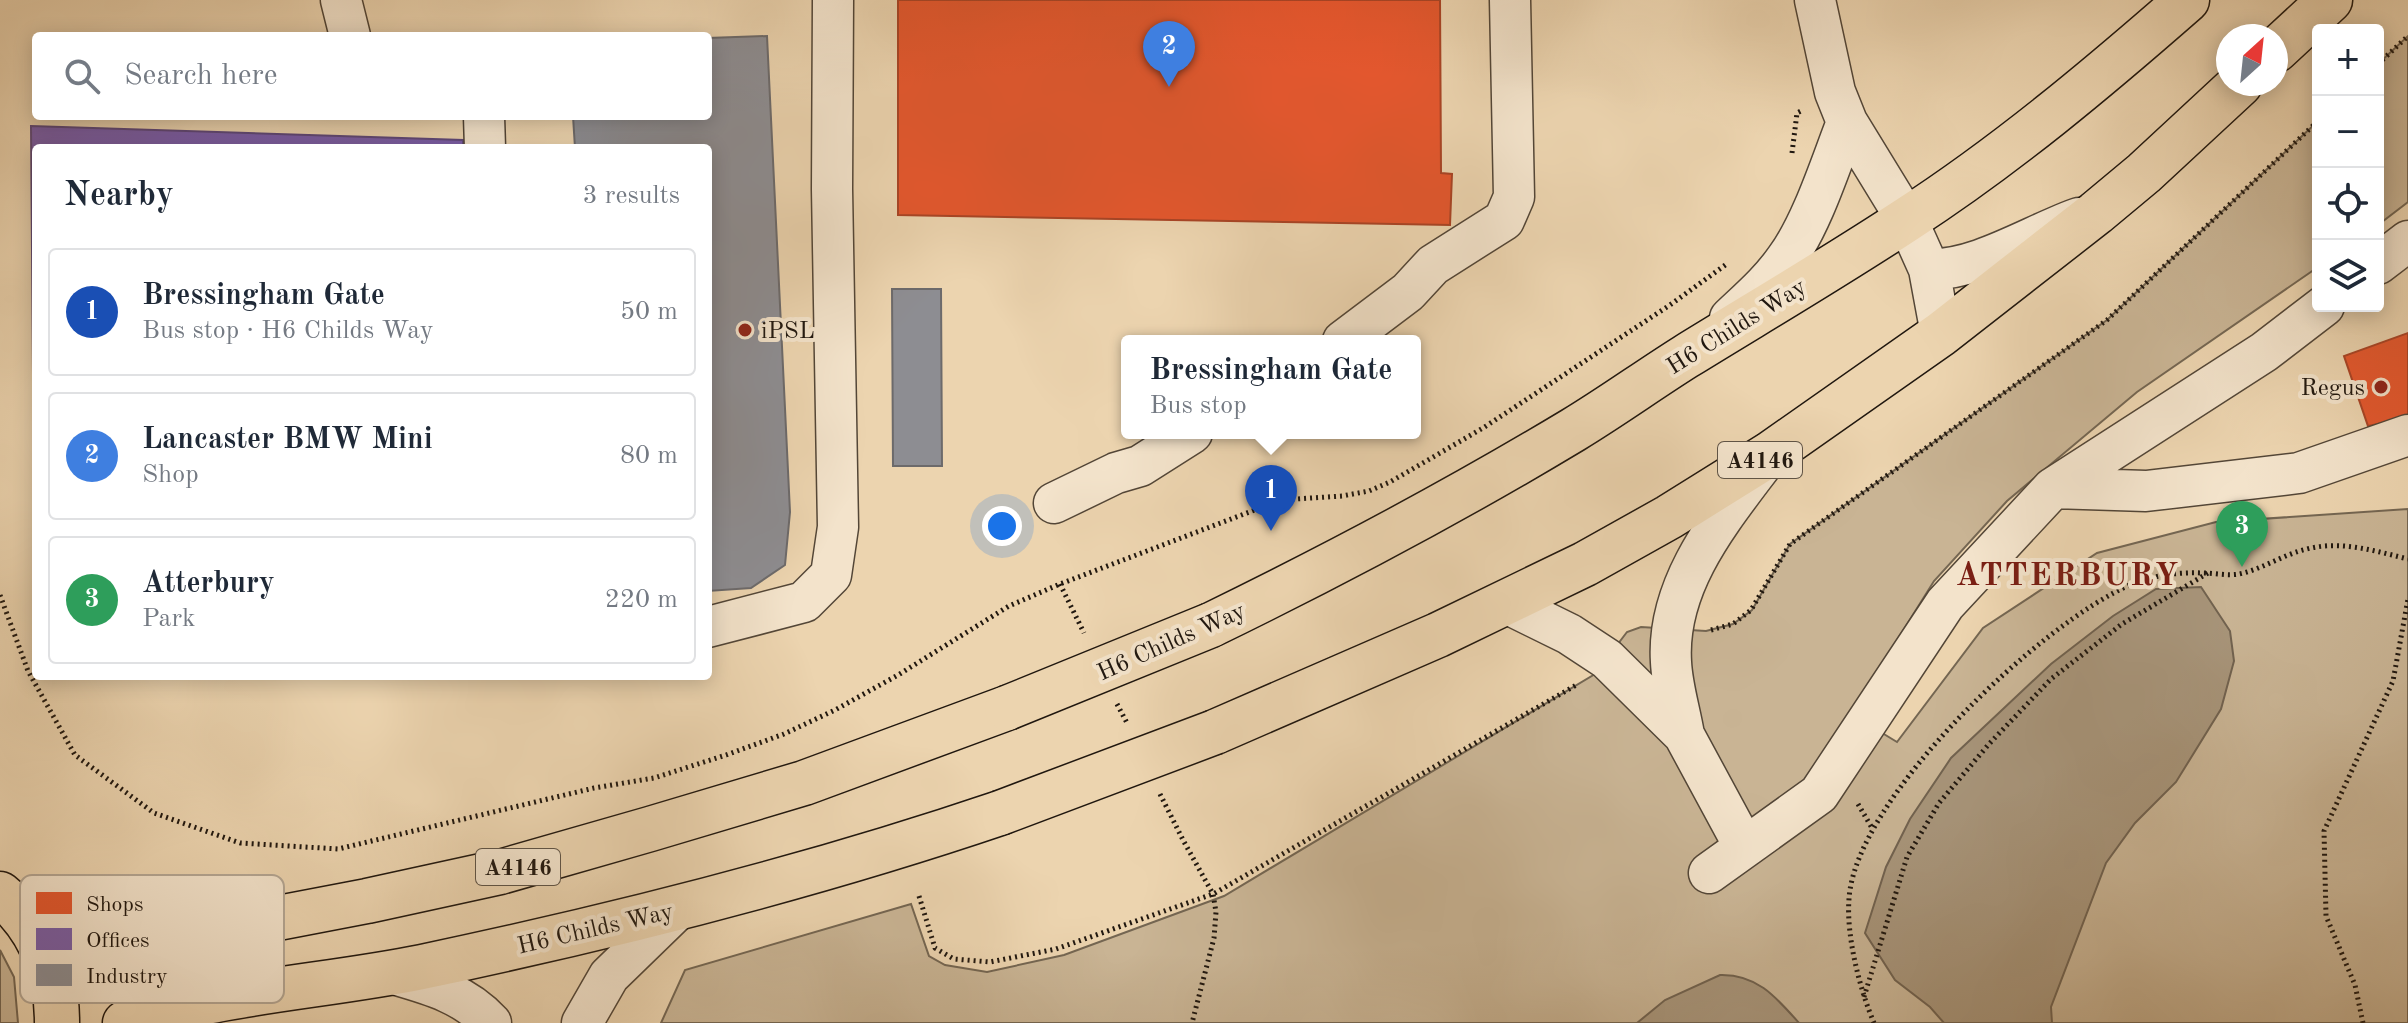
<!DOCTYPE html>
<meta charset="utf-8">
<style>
body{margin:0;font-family:"Old Standard TT",serif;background:#f2f2f3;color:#1f2937}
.controls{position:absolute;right:24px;top:24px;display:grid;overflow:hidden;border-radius:8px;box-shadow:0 4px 20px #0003}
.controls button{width:72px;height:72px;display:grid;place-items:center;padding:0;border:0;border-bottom:2px solid #e0e1e3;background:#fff;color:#1f2937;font:40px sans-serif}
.compass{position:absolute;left:2216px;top:24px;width:72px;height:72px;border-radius:50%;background:#fff;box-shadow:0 4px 20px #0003;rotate:27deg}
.you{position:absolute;left:1002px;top:526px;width:28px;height:28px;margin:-20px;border:6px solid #fff;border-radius:50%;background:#1a73e8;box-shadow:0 0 0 12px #1a73e833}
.badge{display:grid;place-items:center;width:52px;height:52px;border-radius:50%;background:#2563eb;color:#fff;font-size:26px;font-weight:700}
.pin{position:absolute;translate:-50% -66px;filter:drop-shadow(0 2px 4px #0008)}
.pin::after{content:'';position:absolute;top:42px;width:28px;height:24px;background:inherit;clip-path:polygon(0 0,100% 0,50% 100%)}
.popup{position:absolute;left:1121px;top:335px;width:300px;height:104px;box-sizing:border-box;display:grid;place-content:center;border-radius:8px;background:#fff;filter:drop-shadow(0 2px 6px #0005);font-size:26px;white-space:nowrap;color:#747a83}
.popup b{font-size:30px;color:#1f2937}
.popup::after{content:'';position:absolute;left:50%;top:100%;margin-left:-16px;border:16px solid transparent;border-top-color:#fff}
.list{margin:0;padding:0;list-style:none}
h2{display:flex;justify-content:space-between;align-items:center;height:104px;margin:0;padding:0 32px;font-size:34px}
h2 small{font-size:26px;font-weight:400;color:#747a83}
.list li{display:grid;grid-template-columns:52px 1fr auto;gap:24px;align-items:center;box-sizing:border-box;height:128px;margin:0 16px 16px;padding:0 16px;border:2px solid #e0e1e3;border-radius:8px}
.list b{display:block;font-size:30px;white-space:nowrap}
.list p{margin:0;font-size:26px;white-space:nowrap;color:#747a83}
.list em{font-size:26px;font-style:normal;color:#747a83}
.icon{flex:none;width:44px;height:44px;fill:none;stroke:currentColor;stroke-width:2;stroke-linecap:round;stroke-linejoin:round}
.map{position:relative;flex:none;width:2408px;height:1023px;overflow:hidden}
.search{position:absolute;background:#fff;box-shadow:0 4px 20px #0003;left:32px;top:32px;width:680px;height:88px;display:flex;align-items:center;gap:20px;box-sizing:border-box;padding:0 28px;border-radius:8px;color:#747a83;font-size:30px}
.panel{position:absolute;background:#fff;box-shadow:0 4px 20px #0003;left:32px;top:144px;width:680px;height:536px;border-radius:8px}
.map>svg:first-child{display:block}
.green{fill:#c9b494;stroke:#746652;stroke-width:2}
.water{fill:#a79479;stroke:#71624f;stroke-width:2}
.shops{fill:#e4572e;stroke:#a94425;stroke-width:2}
.offices{fill:#7b5ea7;stroke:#604979;stroke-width:2}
.industry{fill:#8d8d92;stroke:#6c6a6b;stroke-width:2}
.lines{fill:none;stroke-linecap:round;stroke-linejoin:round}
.minor-casing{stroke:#534637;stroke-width:43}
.highway-casing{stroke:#20170f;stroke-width:47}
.path{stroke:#20170f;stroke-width:5;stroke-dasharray:2 4;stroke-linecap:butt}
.minor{stroke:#f3e3cb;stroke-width:40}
.highway{stroke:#ecd4af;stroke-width:44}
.highway-bridge-casing{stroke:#20170f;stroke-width:47;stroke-linecap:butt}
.highway-bridge{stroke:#ecd4af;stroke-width:44}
.poi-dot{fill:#8f2418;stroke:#f3e3cb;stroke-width:3}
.labels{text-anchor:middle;stroke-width:8;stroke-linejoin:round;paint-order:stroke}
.shield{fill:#f3e3cb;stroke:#5f5447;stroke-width:2}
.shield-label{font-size:22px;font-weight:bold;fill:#20170f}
.street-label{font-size:24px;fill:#20170f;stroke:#f3e3cb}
.poi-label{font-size:24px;fill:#20170f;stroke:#f3e3cb;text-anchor:start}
.district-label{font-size:32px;font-weight:bold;letter-spacing:2px;fill:#7a1f14;stroke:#f3e3cb}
.key{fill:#f3e3cb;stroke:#b4a693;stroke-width:2}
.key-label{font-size:22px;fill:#20170f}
</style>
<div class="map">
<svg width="2408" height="1023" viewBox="0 0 2408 1023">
<rect width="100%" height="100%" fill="#ecd4af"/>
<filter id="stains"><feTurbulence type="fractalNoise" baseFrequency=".0025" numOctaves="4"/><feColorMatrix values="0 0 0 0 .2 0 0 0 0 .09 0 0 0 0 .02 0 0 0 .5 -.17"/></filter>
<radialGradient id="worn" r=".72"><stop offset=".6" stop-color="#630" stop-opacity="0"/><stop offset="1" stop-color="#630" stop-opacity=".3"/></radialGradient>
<!-- green -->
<path class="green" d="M 2408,36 L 2408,202 L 2378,225 L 2378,64 Z
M 2318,121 L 2318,267 L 2137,392 L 2007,501 L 1934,581 L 1851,714 L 1897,742 L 1983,628 L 2097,553 L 2216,522 L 2408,509 L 2408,1023 L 661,1023 L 685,970 L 911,904 L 929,956 L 945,965 L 987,972 L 1064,955 L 1224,896 L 1595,674 L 1627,632 L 1641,627 L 1706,631 L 1733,624 L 1752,610 L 1790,544 L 2107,320 Z
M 0,950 L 14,977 L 18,1023 L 0,1023 Z"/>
<!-- water -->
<path class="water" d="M 2201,587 L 2230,631 L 2234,661 L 2221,709 L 2176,782 L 2135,823 L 2106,863 L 2051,1007 L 2052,1023 L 1944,1023 L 1930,1007 L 1895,980 L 1865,933 L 1886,867 L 1910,819 L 1951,758 L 2051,664 L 2113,616 L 2156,589 Z
M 1720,975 C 1757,974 1776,997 1799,1023 L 1637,1023 L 1665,1000 Z"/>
<!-- shops -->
<path class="shops" d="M 898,0 L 1440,0 L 1441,173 L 1452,174 L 1450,225 L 898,215 Z
M 2408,333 L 2408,418 L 2368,426 L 2344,356 Z"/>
<!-- offices -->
<path class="offices" d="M 31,126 L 463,140 L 463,148 L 36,148 L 36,373 L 33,373 Z"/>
<!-- industry -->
<path class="industry" d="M 767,36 L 790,512 L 785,565 L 751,588 L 708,591 L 708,148 L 575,148 L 573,116 L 708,116 L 708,38 Z
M 892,289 L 941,289 L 942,466 L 893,466 Z"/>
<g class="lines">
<defs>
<path id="minor" d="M 341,0 L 350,36
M 1815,0 L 1835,92 L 1847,122 L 1907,220 L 1929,269 L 1941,334
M 484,116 L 485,148
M 2378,264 L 2408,241
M 1929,269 C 1977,271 2033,234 2079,218
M 1730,318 C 1750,299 1770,282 1786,259 C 1812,224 1831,163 1847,122
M 1343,341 L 1408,292 L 1433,265 L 1504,220 L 1514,197 L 1510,0
M 2053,488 L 2146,491 L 2299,473 L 2408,435
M 1054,503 L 1116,473 L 1140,466 L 1192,433
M 1506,603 L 1569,634 L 1607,659 L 1684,735 L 1744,846
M 708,627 L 804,602 L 831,575 L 838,527 L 832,189 L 833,0
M 1684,735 C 1680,711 1672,686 1671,662 C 1666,583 1722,518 1766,459
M 1709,873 L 1819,794 L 1945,604 L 2053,488 L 2264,352 L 2324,306
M 390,973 C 428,984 464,993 491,1023
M 582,1023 L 609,976 L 678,909"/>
<path id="highway" d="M 2276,50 L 2330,0
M 1211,625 C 1334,565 1455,501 1573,430 C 1611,407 1647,381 1685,357 C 1758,312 1833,268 1906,220 C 2005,156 2098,78 2187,0
M 1215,732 L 1438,635 L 1585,564 L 1669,517 L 1770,454 L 1941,334 L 2096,213 L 2144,173 L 2240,84
M 0,894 C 40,927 57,972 57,1023
M 13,904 L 71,911 L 111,922 L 165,931 L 231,927 L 367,901 L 500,872 L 650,829 L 804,783 L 1007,708
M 125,1023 C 222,991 323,987 422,967 C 617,926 811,877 1000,813"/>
</defs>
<!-- minor casing -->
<use href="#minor" class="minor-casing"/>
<!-- highway casing -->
<use href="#highway" class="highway-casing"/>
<!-- path -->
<path class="path" d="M 2378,64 L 2408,36
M 1792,153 L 1797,113 L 1803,110
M 1060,584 L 1084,633
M 0,595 L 28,671 L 75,755 L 154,813 L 240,843 L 338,849 L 594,788 L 654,778 L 726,755 L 784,734 L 835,710 L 898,675 L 1009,606 L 1060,584 L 1281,500 L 1342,496 L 1369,491 L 1390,482 L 1483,428 L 1670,305 L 1728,263
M 1711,630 L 1733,624 L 1751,610 L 1790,544 L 2107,320 L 2318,121
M 1117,704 L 1127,723
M 1160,794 L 1183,840 L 1213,894 L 1216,912 L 1214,938 L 1192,1023
M 1858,804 L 1872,828
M 919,896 L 935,948 L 954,959 L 990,962 L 1056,949 L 1213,894 L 1578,684
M 1864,997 L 1907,857 L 1939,803 L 1989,744 L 2051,679 L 2122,624 L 2208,573
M 1874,1023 C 1860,990 1846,936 1849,899 C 1855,798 2042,622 2132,584 C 2154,575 2179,572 2203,573 C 2215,573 2228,576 2239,574 C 2263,569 2284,554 2307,549 C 2341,540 2375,551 2408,559
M 2363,1023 L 2355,985 L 2326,916 L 2324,831 L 2393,681 L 2408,599"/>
<!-- minor -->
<use href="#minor" class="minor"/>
<!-- highway -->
<use href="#highway" class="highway"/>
<defs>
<path id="highway-bridge" d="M 1007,708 L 1211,625
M 1000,813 L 1215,732"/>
</defs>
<!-- highway-bridge casing -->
<use href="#highway-bridge" class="highway-bridge-casing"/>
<!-- highway-bridge -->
<use href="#highway-bridge" class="highway-bridge"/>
</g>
<!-- markers -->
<g class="poi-dot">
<circle cx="745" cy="330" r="8"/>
<circle cx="2381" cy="387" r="8"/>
</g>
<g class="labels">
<!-- shield labels -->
<g class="shield">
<rect x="1718" y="442" width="84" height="36" rx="6"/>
<rect x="476" y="849" width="84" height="36" rx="6"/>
</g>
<g class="shield-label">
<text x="1760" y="468">A4146</text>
<text x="518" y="875">A4146</text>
</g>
<!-- street labels -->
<g class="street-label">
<text transform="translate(1736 326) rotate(-32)" y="8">H6 Childs Way</text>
<text transform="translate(1171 641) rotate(-24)" y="8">H6 Childs Way</text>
<text transform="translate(595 928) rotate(-13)" y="8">H6 Childs Way</text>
</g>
<!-- poi labels -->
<g class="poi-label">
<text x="761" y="338">iPSL</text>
<text x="2365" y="395" text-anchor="end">Regus</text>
</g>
<!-- district labels -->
<g class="district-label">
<text x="2068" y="585">ATTERBURY</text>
</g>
</g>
<!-- legend -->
<rect x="20" y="875" width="264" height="128" rx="12" class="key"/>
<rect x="36" y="892" width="36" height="22" fill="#e4572e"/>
<rect x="36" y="928" width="36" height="22" fill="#7b5ea7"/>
<rect x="36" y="964" width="36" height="22" fill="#8d8d92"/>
<g class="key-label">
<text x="86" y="911">Shops</text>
<text x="86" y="947">Offices</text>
<text x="86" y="983">Industry</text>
</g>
<rect width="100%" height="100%" filter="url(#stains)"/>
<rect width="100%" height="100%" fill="url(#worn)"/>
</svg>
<div class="controls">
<button>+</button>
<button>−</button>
<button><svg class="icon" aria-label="locate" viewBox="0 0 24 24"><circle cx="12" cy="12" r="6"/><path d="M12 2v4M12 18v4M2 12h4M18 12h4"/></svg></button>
<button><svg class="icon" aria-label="layers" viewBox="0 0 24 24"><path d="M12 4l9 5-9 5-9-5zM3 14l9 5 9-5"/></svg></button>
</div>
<svg class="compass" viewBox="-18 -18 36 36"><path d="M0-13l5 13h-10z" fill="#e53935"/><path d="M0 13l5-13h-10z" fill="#747a83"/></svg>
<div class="you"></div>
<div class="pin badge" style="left:1271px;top:531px;background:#1a4fb4">1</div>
<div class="popup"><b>Bressingham Gate</b>Bus stop</div>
<div class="pin badge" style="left:1169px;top:87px;background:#3f7fe0">2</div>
<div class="pin badge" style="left:2242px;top:567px;background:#2e9e5b">3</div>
<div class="search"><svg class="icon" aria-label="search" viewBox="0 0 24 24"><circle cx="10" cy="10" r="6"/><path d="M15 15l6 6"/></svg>Search here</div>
<section class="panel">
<h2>Nearby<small>3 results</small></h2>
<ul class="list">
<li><span class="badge" style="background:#1a4fb4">1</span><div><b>Bressingham Gate</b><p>Bus stop · H6 Childs Way</p></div><em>50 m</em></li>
<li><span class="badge" style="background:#3f7fe0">2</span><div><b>Lancaster BMW Mini</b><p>Shop</p></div><em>80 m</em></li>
<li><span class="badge" style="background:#2e9e5b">3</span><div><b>Atterbury</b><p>Park</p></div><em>220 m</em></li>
</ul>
</section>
</div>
